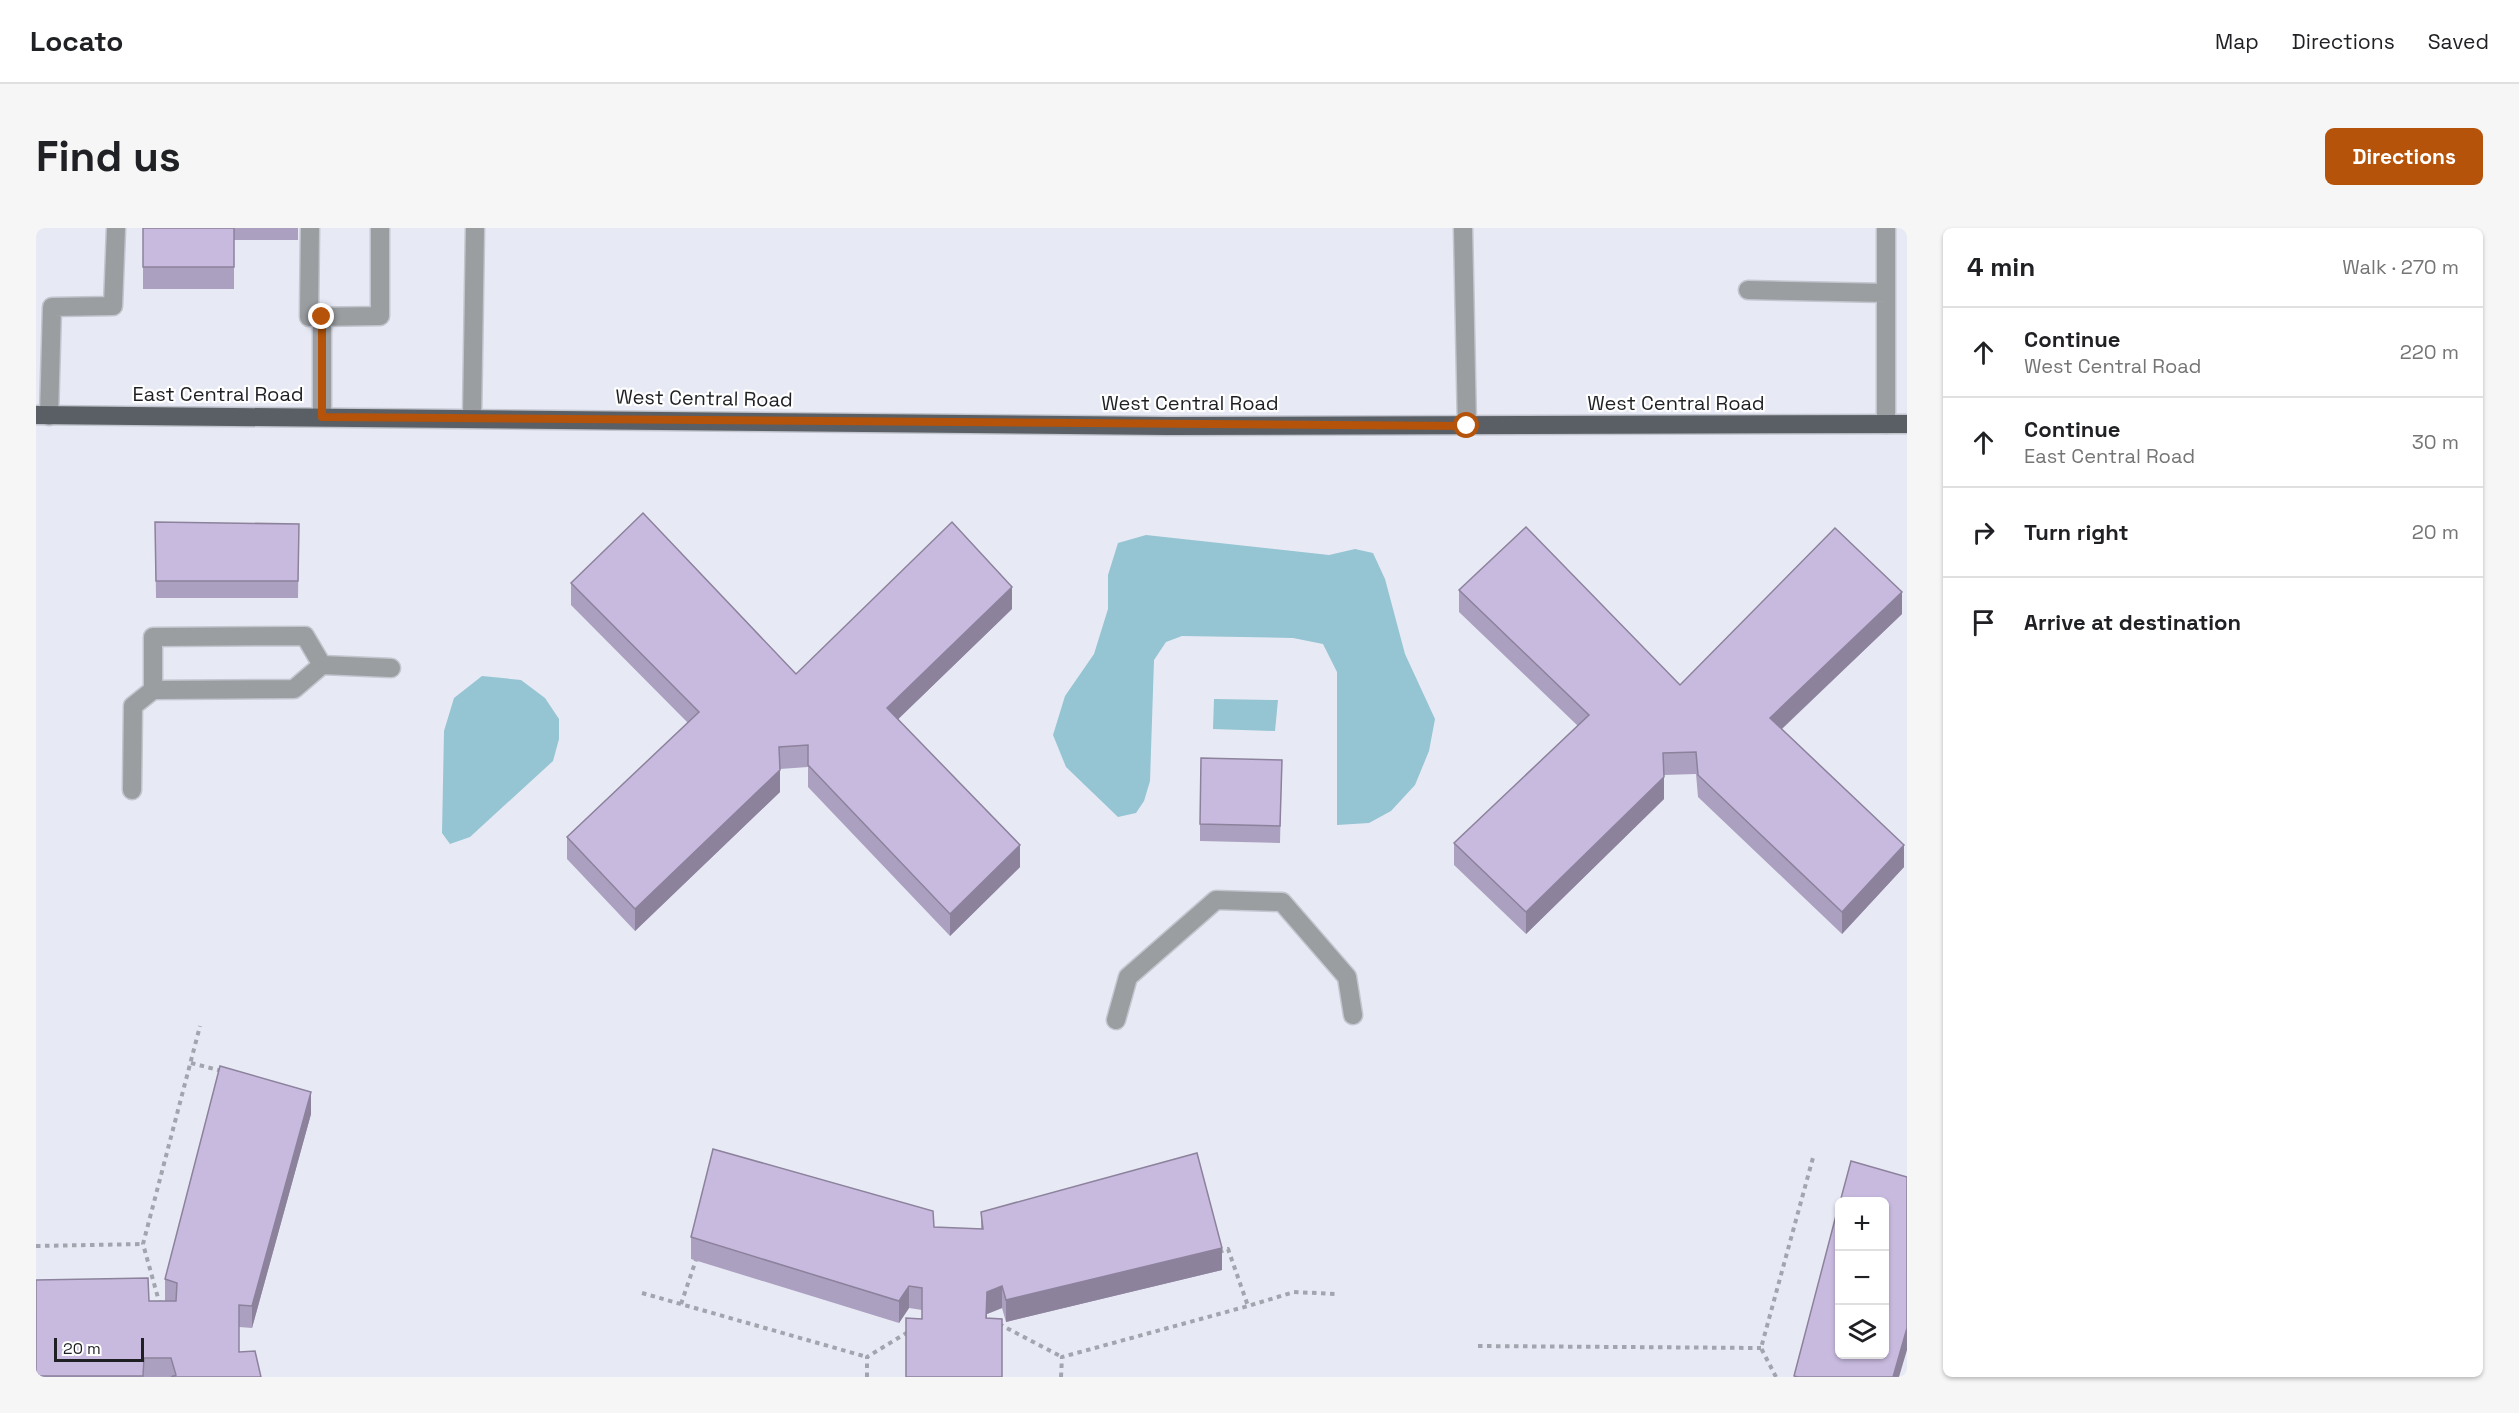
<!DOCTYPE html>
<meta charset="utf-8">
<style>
body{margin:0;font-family:"Space Grotesk",sans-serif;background:#f6f6f6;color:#202124}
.controls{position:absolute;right:18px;bottom:18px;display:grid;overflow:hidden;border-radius:9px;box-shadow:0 2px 4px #0004}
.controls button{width:54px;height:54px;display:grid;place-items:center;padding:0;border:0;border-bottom:2px solid #e0e0e0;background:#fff;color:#202124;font:30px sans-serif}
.scale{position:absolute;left:18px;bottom:15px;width:90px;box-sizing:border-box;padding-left:6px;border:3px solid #1f2024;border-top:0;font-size:16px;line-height:21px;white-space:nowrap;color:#1f2024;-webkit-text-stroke:4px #fff;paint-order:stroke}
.stop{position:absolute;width:18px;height:18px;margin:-14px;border:4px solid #b45309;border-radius:50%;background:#fff}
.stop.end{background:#b45309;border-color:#fff;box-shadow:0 2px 6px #0008}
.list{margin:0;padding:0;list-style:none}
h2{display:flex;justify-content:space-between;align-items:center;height:78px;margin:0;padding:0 24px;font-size:26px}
h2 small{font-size:20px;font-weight:400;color:#757577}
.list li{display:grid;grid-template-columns:39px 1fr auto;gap:18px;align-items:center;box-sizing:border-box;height:90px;padding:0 24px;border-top:2px solid #e0e0e0}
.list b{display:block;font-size:22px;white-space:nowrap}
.list p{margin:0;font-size:20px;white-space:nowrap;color:#757577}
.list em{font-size:20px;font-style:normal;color:#757577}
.icon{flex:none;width:33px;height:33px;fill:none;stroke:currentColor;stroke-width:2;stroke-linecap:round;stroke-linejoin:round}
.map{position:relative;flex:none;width:1871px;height:1149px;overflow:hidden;border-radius:9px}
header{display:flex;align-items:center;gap:36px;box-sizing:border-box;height:84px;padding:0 30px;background:#fff;border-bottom:2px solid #e0e0e0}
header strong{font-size:28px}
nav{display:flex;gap:33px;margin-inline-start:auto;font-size:21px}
.intro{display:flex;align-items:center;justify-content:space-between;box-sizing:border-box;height:144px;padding:0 36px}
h1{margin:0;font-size:42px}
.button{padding:15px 27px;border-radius:9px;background:#b45309;color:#fff;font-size:21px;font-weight:700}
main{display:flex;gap:36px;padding:0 36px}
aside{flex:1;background:#fff;border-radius:9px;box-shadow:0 2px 4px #0004}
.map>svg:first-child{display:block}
.water{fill:#95c4d2}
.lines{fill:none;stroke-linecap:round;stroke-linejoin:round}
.minor-casing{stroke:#c3c6cf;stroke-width:21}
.major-casing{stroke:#c3c6cf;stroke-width:21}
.path{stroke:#a3a5ae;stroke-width:4;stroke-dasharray:4.5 4.5;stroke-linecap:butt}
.minor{stroke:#9a9ea1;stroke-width:18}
.major{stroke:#595f65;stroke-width:18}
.wall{fill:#aca0c0}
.shaded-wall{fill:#8c829c}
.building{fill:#c8badf;stroke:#8c829c;stroke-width:1.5}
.route{stroke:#b45309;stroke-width:8}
.labels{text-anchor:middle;stroke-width:4.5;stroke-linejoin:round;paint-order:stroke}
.street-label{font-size:20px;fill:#1f2024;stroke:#fff}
</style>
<header>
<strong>Locato</strong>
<nav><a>Map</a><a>Directions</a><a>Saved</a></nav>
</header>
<div class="intro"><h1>Find us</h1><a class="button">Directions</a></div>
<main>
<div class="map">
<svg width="1871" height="1149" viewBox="0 0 1871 1149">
<rect width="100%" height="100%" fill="#e7eaf5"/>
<!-- water -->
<path class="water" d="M 1110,307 L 1293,327 L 1319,321 L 1337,325 L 1349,351 L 1369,426 L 1399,491 L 1393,523 L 1379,557 L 1355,583 L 1333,595 L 1301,597 L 1301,444 L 1287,416 L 1257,410 L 1146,408 L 1130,414 L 1118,432 L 1114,553 L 1108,573 L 1100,585 L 1082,589 L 1030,539 L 1017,507 L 1029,468 L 1058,426 L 1072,381 L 1072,347 L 1082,315 Z
M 446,448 L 485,452 L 509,470 L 523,491 L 523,511 L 517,533 L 434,609 L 414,616 L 406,605 L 408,503 L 418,470 Z
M 1178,471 L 1242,472 L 1239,503 L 1177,501 Z"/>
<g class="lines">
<defs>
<path id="minor" d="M 274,0 L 273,89 L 344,88 L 344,0
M 1427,0 L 1431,199
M 1712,62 L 1850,65
M 286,89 L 286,189
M 13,188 L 16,79 L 77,78 L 80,0
M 436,190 L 439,0
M 1850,196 L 1850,0
M 286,437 L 258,461 L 117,462 L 117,409 L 269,408 L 286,437 L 355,440
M 96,562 L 97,478 L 117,462
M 1080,792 L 1092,749 L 1180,672 L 1246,674 L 1311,749 L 1317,787"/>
<path id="major" d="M 0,187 L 1132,198 L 1871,196"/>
</defs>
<!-- minor casing -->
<use href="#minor" class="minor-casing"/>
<!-- major casing -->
<use href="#major" class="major-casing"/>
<!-- path -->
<path class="path" d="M 155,835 L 186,843
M 0,1018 L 107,1016
M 1183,1024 L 1192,1021 L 1212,1078
M 606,1065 L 831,1129
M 645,1076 L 660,1032
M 124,1077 L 107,1016 L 164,798
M 963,1096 L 1026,1129
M 1442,1118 L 1725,1120
M 831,1149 L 831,1129 L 872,1104
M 1025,1149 L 1026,1129 L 1212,1078 L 1258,1064 L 1301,1066
M 1740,1149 L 1725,1120 L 1778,926"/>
<!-- minor -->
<use href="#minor" class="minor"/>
<!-- major -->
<use href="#major" class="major"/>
</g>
<!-- wall -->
<path class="wall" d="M 107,0 L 262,0 L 262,12 L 198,12 L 198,61 L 107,61 Z
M 119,294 L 263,296 L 262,370 L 120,370 Z
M 535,355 L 760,446 L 976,381 L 862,491 L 984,639 L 914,708 L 772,559 L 772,539 L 744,541 L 744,564 L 599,703 L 531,631 L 531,609 L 652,495 L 535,377 Z
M 1423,362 L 1644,457 L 1866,386 L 1746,501 L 1868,639 L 1806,706 L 1662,569 L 1660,546 L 1628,547 L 1628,571 L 1490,706 L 1418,637 L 1418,615 L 1542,498 L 1423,384 Z
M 1246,532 L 1244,615 L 1164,613 L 1164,596 Z
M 275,886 L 216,1100 L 203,1099 L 203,1124 L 225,1149 L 0,1149 L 0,1052 L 113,1073 L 129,1073 L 129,1051 Z
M 945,984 L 1186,1042 L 970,1094 L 966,1080 L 951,1086 L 951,1090 L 886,1091 L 886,1082 L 873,1080 L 863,1095 L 655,1031 L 655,1009 L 898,999 L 945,1001 Z"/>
<!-- shaded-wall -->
<path class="shaded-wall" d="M 976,359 L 976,381 L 851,502 L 851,480 Z
M 1866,364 L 1866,386 L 1734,512 L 1734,490 Z
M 744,542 L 744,564 L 599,703 L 599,681 Z
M 1628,549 L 1628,571 L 1490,706 L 1490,684 Z
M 984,617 L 984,639 L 914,708 L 914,686 Z
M 1868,617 L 1868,639 L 1806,706 L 1806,684 Z
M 275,864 L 275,886 L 216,1100 L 216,1078 Z
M 1186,1020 L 1186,1042 L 970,1094 L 970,1072 Z
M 873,1058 L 873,1080 L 863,1095 L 863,1073 Z
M 966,1058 L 966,1080 L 951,1086 L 950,1112 L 950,1090 L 951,1064 Z
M 1871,1100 L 1871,1122 L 1863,1149 L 1857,1149 Z"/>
<!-- building -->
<path class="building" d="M 107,0 L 198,0 L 198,39 L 107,39 Z
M 607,285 L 760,446 L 916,294 L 976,359 L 851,480 L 984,617 L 914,686 L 772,537 L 772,517 L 743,519 L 744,542 L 599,681 L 531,609 L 663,484 L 535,355 Z
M 119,294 L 263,296 L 262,353 L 120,353 Z
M 1490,299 L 1644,457 L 1799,300 L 1866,364 L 1734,490 L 1868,617 L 1806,684 L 1662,547 L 1660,524 L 1627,525 L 1628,549 L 1490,684 L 1418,615 L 1553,487 L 1423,362 Z
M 1165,530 L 1246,532 L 1244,598 L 1164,596 Z
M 184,838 L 275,864 L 216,1078 L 203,1077 L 203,1124 L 219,1123 L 225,1149 L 135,1149 L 140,1147 L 135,1130 L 108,1130 L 107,1148 L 0,1148 L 0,1052 L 112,1050 L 113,1073 L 140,1073 L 141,1055 L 129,1051 Z
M 677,921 L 897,983 L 898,999 L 947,1001 L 945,984 L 1161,925 L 1186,1020 L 970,1072 L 966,1058 L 951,1064 L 950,1090 L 966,1091 L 966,1149 L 870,1149 L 870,1090 L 886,1091 L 886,1060 L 873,1058 L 863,1073 L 655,1009 Z
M 1815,933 L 1871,949 L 1871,1100 L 1857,1149 L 1762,1149 L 1758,1148 L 1803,976 L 1803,1126 L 1848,1126 L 1848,974 L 1804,974 Z"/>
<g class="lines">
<!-- route -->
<path class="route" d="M 286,89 L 286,189 L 1431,198"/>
</g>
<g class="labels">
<!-- street labels -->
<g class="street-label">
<text x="182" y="173">East Central Road</text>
<text transform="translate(668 170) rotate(1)" y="7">West Central Road</text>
<text x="1154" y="182">West Central Road</text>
<text x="1640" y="182">West Central Road</text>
</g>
</g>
</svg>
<div class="controls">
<button>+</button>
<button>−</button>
<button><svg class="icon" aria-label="layers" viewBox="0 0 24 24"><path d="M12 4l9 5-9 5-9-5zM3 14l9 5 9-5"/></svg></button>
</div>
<div class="scale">20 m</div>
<div class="stop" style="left:1431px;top:198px"></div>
<div class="stop end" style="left:286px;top:89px"></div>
</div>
<aside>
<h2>4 min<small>Walk · 270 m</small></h2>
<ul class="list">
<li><svg class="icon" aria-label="ahead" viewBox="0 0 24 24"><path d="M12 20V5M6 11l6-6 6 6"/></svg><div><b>Continue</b><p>West Central Road</p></div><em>220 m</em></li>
<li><svg class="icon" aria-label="ahead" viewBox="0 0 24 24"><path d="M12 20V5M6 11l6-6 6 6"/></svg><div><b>Continue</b><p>East Central Road</p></div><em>30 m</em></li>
<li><svg class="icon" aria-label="right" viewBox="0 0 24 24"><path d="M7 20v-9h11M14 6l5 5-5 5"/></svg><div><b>Turn right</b></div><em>20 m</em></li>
<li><svg class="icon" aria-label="arrive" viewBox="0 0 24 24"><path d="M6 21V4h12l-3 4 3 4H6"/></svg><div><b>Arrive at destination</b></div></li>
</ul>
</aside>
</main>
